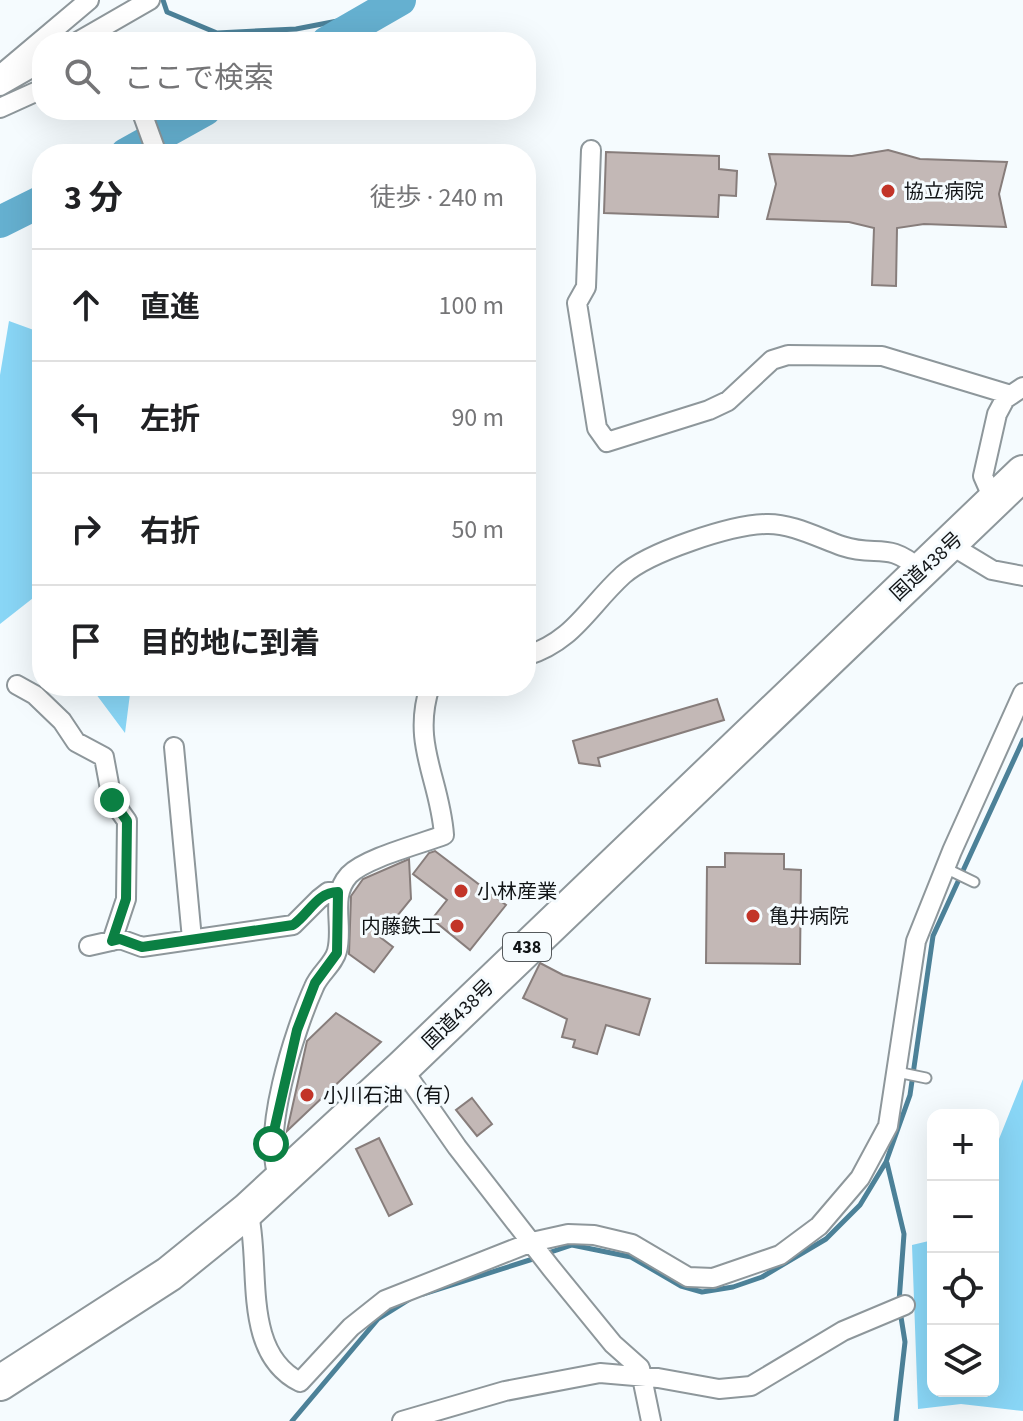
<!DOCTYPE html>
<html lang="ja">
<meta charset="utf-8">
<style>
body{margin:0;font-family:"Source Sans 3","Noto Sans JP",sans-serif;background:#f6f6f6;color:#202124}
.controls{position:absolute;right:24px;bottom:24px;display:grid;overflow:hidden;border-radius:16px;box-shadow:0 8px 32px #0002}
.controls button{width:72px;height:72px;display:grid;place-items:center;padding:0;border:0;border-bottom:2px solid #e0e0e0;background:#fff;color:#202124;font:40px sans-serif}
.stop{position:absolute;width:24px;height:24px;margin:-18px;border:6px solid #0b8043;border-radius:50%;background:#fff}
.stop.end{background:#0b8043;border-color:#fff;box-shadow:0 2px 8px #0008}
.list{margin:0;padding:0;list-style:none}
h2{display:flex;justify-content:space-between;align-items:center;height:104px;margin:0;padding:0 32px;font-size:34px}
h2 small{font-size:26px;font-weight:400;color:#757577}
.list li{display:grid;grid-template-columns:52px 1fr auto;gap:24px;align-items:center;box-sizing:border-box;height:112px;padding:0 32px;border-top:2px solid #e0e0e0}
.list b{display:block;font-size:30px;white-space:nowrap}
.list em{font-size:26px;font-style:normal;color:#757577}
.icon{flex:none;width:44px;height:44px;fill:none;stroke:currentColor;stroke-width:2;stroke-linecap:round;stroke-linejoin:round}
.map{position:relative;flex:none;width:1023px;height:1421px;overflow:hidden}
.search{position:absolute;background:#fff;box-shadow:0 8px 32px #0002;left:32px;top:32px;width:504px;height:88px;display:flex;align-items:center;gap:20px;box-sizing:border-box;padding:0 28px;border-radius:32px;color:#757577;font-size:30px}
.panel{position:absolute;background:#fff;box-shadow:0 8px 32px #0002;left:32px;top:144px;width:504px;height:552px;border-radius:32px}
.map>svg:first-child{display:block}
.forest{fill:#89d6f6}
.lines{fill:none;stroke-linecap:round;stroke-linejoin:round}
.stream{stroke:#4c8198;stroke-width:5}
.river{stroke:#65b0d0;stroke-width:32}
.building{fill:#c3b8b6;stroke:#877d7b;stroke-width:2}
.lane-casing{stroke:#8e979b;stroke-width:13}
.street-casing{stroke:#8e979b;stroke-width:22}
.highway-casing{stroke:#8e979b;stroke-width:38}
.lane{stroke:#fff;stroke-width:9}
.street{stroke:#fff;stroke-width:18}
.highway{stroke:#fff;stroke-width:34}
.route{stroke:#0b8043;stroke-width:10}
.poi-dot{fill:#c23428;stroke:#f5fbfe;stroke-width:3}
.labels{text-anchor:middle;stroke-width:6;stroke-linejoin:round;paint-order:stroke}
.shield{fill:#f5fbfe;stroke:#55595c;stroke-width:2}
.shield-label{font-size:18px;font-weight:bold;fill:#111416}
.poi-label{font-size:20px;fill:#111416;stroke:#f5fbfe;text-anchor:start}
.street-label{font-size:20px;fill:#111416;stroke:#f5fbfe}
</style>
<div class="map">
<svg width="1023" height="1421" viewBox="0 0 1023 1421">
<rect width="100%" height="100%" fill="#f5fbfe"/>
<!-- forest -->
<path class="forest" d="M 9,321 L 42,333 L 42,591 L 0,624 L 0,375 Z
M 90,686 L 131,686 L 125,733 Z
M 1023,1079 L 1023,1411 L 961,1404 L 918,1409 L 912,1245 L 933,1240 L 933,1391 L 993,1391 L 993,1154 Z"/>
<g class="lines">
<!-- stream -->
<path class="stream" d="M 163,0 L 167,12 L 217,33 L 296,29 L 379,13
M 887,1163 L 904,1234 L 899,1302
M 545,1254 L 572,1245 L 631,1257 L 681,1286 L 702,1292 L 733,1287 L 762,1277 L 826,1239 L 860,1205 L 886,1162 L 910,1095 L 933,936 L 1023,740
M 423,1294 L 536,1258
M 292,1421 L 378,1319 L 410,1299
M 896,1421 L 905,1342 L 901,1317"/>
<!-- river -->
<path class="river" d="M 327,42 L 400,0
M 126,154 L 205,110
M 0,222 L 42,201"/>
</g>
<!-- building -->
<path class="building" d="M 888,150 L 920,159 L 1007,162 L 999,194 L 1006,227 L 924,224 L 897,228 L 896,286 L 872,285 L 874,228 L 849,222 L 767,219 L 776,184 L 769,154 L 852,156 Z
M 606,152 L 719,156 L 719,169 L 737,171 L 736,196 L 719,195 L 718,217 L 604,213 Z
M 717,699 L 724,720 L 598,758 L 600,766 L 579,763 L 573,741 Z
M 435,851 L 506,905 L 470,950 L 432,919 L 447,900 L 413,874 L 429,853 Z
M 725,853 L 784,854 L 784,869 L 801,870 L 800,964 L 706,963 L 707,867 L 725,867 Z
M 409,859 L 411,899 L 380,937 L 393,947 L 374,972 L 349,954 L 351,896 L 363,879 Z
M 540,963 L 563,975 L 650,999 L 639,1035 L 606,1025 L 597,1054 L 573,1047 L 575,1040 L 562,1037 L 567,1019 L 523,998 Z
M 336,1013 L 381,1042 L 287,1131 L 307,1041 Z
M 472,1098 L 492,1124 L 477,1136 L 456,1110 Z
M 379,1138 L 412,1204 L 389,1216 L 356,1149 Z"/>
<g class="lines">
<defs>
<path id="lane" d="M 945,868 L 974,882
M 897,1072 L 926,1078"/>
<path id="street" d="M 77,42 L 150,0
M 0,75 L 89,0
M 0,86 L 42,62
M 0,108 L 42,89
M 141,110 L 157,154
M 591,150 L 586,287 L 577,303 L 597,428 L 607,442 L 709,410 L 728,401 L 772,360 L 788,355 L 882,356 L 1011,395
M 994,501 L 983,476 L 997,414 L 1005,399 L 1023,387
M 949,544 L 992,570 L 1023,576
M 526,656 C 574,641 588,607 623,575 C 649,552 730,525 766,524 C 791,523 819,538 842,546 C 878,558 886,540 921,570
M 17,685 L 35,695 L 62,721 L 76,742 L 104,757 L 112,800 L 127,821 L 126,899 L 112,941
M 174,747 L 192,939
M 89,946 L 120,939 L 142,947 L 293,925 L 319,899 L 328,892 L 338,892
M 402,1068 L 457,1147 L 551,1268 L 613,1344 L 640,1368 L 651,1421
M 280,1180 C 259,1139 295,1029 314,987 C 319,974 334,964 337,951 C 344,925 329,897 349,875 C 365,858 421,844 444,835 C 440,779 411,744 430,686
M 248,1210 C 262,1264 240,1352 300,1382 L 351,1327 L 385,1300 L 532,1242 L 568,1234 L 594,1235 L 632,1244 L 688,1277 L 713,1278 L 780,1255 L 819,1226 L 860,1178 L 888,1126 L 916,941 L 952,851 L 1023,693
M 402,1421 L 505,1391 L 600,1373 L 658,1378 L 719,1389 L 751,1386 L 843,1331 L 905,1305"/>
<path id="highway" d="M 0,1383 L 169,1274 L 248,1210 L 402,1068 L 1023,473"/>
</defs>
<!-- lane casing -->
<use href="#lane" class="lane-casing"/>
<!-- street casing -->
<use href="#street" class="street-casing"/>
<!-- highway casing -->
<use href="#highway" class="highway-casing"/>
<!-- lane -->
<use href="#lane" class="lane"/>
<!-- street -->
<use href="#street" class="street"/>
<!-- highway -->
<use href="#highway" class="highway"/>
</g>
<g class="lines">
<!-- route -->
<path class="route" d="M 112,800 L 127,821 L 126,899 L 112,941 L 120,939 L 142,947 L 293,925 C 309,914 317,892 338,892 L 337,953 L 315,983 L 297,1030 L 271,1144"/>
</g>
<!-- markers -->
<g class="poi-dot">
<circle cx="888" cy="191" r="8"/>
<circle cx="461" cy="891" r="8"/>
<circle cx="753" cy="916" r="8"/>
<circle cx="457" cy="926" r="8"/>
<circle cx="307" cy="1095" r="8"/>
</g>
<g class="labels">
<!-- shield labels -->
<rect class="shield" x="503" y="933" width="48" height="28" rx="6"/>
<g class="shield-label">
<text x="527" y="953">438</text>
</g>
<!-- poi labels -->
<g class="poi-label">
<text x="904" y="198">協立病院</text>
<text x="477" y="898">小林産業</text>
<text x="769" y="923">亀井病院</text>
<text x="441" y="933" text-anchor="end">内藤鉄工</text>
<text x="323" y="1102">小川石油（有）</text>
</g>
<!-- street labels -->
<g class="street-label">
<text transform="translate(926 566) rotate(-43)" y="7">国道438号</text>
<text transform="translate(458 1014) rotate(-44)" y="7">国道438号</text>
</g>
</g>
</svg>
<div class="controls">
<button>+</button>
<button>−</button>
<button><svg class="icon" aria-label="locate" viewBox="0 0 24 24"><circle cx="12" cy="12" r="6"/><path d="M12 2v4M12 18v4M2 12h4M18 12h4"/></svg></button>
<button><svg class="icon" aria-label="layers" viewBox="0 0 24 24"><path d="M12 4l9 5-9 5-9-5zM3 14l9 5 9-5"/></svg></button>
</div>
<div class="stop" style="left:271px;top:1144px"></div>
<div class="stop end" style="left:112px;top:800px"></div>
<div class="search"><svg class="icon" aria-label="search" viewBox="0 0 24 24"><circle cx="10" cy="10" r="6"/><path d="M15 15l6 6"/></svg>ここで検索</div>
<section class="panel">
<h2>3 分<small>徒歩 · 240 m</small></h2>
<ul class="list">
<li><svg class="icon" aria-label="ahead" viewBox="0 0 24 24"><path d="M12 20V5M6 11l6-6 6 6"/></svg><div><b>直進</b></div><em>100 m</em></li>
<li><svg class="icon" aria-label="left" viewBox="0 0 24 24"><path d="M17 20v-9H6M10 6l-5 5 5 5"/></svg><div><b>左折</b></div><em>90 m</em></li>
<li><svg class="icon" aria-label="right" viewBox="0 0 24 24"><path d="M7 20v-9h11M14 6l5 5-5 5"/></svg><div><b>右折</b></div><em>50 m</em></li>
<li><svg class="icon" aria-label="arrive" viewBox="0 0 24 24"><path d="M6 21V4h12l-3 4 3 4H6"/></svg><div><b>目的地に到着</b></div></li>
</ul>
</section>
</div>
